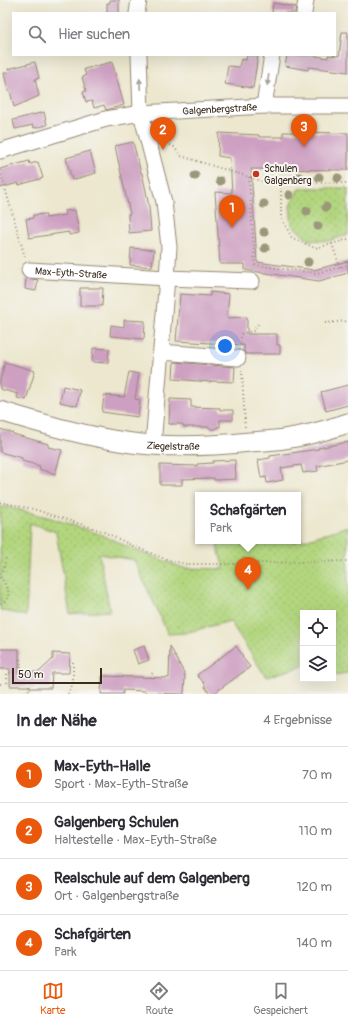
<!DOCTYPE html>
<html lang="de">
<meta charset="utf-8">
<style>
body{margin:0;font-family:Pangolin,sans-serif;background:#f7f7f7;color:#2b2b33}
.controls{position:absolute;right:12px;bottom:12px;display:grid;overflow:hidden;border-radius:0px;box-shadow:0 4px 16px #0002}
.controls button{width:36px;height:36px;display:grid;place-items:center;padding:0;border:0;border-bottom:1px solid #e1e1e2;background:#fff;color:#2b2b33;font:20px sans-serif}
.scale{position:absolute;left:12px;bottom:10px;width:90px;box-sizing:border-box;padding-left:4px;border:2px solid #3b2a1e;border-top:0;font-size:11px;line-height:14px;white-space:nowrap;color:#3b2a1e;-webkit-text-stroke:3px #f6f6f2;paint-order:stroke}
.you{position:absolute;left:225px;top:346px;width:14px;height:14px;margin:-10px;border:3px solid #fff;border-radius:50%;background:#1a73e8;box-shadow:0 0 0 6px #1a73e833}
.badge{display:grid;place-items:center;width:26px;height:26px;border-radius:50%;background:#ea580c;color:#fff;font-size:13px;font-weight:700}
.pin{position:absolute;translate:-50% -33px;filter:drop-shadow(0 1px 2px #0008)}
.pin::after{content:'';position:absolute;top:21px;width:14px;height:12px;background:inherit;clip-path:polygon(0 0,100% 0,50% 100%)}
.popup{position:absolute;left:195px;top:492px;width:106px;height:52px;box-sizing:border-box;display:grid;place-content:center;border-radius:0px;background:#fff;filter:drop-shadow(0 1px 3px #0005);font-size:13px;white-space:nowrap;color:#7c7c81}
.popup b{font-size:15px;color:#2b2b33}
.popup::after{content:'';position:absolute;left:50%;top:100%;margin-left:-8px;border:8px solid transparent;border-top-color:#fff}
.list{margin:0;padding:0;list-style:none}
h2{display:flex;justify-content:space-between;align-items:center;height:52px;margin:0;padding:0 16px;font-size:17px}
h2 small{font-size:13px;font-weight:400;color:#7c7c81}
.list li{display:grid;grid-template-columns:26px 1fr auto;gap:12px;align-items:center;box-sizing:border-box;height:56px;padding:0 16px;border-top:1px solid #e1e1e2}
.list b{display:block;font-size:15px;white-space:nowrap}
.list p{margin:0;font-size:13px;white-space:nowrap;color:#7c7c81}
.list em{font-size:13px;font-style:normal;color:#7c7c81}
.icon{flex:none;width:22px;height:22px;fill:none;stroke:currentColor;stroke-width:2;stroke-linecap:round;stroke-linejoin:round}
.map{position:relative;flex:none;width:348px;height:694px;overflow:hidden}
.search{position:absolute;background:#fff;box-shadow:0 4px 16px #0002;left:12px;right:12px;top:12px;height:44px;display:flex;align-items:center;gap:10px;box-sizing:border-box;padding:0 14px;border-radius:0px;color:#7c7c81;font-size:15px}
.sheet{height:276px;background:#fff}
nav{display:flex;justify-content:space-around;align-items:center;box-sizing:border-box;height:56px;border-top:1px solid #e1e1e2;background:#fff;font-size:11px;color:#7c7c81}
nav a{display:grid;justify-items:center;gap:2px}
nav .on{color:#ea580c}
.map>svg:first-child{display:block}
.park{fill:url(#park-dots);stroke:#76804e}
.building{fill:#cd9fc1}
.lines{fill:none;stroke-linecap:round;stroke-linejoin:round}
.minor-casing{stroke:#948876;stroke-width:17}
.major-casing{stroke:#948876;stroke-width:21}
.path{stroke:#948876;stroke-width:2;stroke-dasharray:1 3;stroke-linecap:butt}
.minor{stroke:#fff;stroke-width:15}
.major{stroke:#fff;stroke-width:19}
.tree{fill:#9b977a}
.oneway{fill:#a79f9a}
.poi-dot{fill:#c8321e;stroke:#f6f6f2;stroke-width:1.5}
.labels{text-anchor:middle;stroke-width:4;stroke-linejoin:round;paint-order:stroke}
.street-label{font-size:10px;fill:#3b2a1e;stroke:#f6f6f2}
.poi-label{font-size:10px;fill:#3b2a1e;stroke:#f6f6f2;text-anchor:start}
</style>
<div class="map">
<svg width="348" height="694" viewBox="0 0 348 694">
<defs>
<pattern id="park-dots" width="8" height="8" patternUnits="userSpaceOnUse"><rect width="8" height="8" fill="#b2d67e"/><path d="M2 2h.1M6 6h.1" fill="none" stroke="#9ab86c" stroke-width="1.8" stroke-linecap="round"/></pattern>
</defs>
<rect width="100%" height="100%" fill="#f6f6f2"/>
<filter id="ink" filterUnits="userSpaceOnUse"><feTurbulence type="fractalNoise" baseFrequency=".025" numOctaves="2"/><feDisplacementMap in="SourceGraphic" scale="8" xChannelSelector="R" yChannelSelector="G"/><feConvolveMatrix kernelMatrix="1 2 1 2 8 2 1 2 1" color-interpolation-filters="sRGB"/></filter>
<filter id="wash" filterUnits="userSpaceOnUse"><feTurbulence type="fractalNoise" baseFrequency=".012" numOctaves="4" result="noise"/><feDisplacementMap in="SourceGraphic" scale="16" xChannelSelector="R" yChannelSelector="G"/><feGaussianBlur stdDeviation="0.9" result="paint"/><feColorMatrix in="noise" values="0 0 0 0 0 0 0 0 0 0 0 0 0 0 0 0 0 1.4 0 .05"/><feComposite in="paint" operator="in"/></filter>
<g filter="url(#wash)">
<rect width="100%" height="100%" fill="#ece7ce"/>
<!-- park -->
<path class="park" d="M 299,188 L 348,188 L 348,235 L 328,241 L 308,240 L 292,225 L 290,206 Z
M 0,507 L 8,507 L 51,518 L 102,535 L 135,550 L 184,568 L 224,569 L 216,541 L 298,541 L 298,525 L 302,541 L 348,526 L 348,673 L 333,675 L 333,613 L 303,613 L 303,666 L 266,677 L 230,621 L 185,633 L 168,634 L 134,560 L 99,554 L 110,611 L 70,614 L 56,532 L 30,523 L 26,616 L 0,610 Z"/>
<g id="blocks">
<!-- building -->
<path class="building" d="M 110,0 L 119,0 L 119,13 L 107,13 L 107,3 L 110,3 Z
M 273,3 L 296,7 L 295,13 L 272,13 Z
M 342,32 L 348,32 L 348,72 L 309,67 L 308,70 L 285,66 L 287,55 L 310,55 L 328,58 L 328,55 L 339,56 Z
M 247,55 L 258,55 L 253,88 L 225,84 L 228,66 L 239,67 L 241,59 L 246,60 Z
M 35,62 L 39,78 L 35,79 L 39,96 L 14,107 L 10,91 L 8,91 L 4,73 L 9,72 L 8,69 Z
M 112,62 L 124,105 L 106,110 L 104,105 L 94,108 L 92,101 L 86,102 L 83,92 L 86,91 L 82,77 L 86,76 L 84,69 Z
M 44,112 L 47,125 L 34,128 L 33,125 L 15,129 L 13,120 Z
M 283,132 L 348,133 L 348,170 L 251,169 L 257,262 L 314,270 L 348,261 L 348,273 L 319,281 L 245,270 L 245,264 L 220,264 L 215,192 L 232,193 L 230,158 L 218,156 L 219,133 L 259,135 L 259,137 L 283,137 Z
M 133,142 L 141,173 L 142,173 L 146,191 L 149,207 L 151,231 L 129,233 L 128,214 L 130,214 L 115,146 Z
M 90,151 L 96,173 L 72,180 L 66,158 Z
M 29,161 L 30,164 L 38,162 L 43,178 L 19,185 L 18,183 L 0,188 L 0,169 Z
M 75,210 L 79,233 L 69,235 L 69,232 L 29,238 L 26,219 L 33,218 L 33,215 L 45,214 L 46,218 L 66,215 L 65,211 Z
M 131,248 L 154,250 L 152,267 L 130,265 Z
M 26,278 L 38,280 L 36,291 L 25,289 Z
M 80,288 L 103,288 L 102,306 L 80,306 Z
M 210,292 L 229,294 L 227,318 L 247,317 L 247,334 L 277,334 L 277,345 L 280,345 L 280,354 L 246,354 L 244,352 L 244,345 L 176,341 L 180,294 L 210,296 Z
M 124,320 L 145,321 L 144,339 L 110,336 L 111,325 L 124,327 Z
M 93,348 L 109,349 L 108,363 L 92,362 Z
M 5,362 L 35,371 L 26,400 L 17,398 L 18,394 L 0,389 L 0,381 Z
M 174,362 L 235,367 L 234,382 L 211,381 L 211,382 L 173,379 Z
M 129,372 L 139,374 L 135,399 L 140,400 L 138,417 L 102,412 L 104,395 L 124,397 Z
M 348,385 L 348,405 L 326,411 L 321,392 Z
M 63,386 L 80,390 L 77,406 L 60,402 Z
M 170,399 L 191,400 L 191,407 L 220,408 L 220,410 L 233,410 L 233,420 L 220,420 L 220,427 L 217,427 L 215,429 L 211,429 L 209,427 L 184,427 L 182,424 L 169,424 Z
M 0,429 L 13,433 L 13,434 L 48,444 L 48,447 L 62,450 L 55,474 L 39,469 L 40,466 L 22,461 L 22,458 L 0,452 Z
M 348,442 L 348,460 L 317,466 L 318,471 L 303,473 L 301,465 L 281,468 L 283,480 L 267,483 L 266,477 L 261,478 L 258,460 L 270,458 L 270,456 L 319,449 L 318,448 Z
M 235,460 L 236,479 L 214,480 L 214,478 L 182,479 L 182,485 L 160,485 L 160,465 L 197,466 L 197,464 L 213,463 L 213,461 Z
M 144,646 L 149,660 L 138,664 L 133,650 Z
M 170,646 L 185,675 L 184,694 L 146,693 L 145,691 L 123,690 L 123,694 L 101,694 L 102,676 L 169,678 Z
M 236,646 L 243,656 L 242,657 L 250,667 L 213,694 L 210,694 L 205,687 L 205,684 L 197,675 Z
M 0,649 L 19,649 L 19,672 L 39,672 L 53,659 L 53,653 L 70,654 L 69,673 L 52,673 L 51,688 L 30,688 L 30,686 L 10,686 L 10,669 L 0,669 Z"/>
</g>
</g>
<g filter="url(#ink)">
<use href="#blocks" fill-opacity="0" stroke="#948876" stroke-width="1"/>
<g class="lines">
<defs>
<g id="minor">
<path d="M 137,13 L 139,0"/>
<path d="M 304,13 L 306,0"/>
<path d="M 139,55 L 141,113 L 164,202 L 169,247 L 167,278 L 153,445"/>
<path d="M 264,106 L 272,55"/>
<path id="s1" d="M 0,151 L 106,119 L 141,113 L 264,106 L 348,106"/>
<path id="s2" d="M 29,270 L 167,278 L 252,281"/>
<path d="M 161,352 L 238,358"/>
</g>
<g id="major">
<path id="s3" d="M 0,411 C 43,424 87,437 132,443 C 172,448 211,446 250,442 C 270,441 291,439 310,434 C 323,431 336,427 348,423"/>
</g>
</defs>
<!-- minor casing -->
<use href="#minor" class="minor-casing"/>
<!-- major casing -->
<use href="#major" class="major-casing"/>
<!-- path -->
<path class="path" d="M 163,141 L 174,147 L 181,156 L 265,182 L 348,183
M 0,171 L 25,257
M 249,177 L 255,265 L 317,273 L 348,265
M 281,183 L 281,217 L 292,238 L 315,248 L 332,244
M 340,267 L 332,244 L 348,239
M 325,323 L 348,321
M 241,346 L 241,334 L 253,331 L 258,324
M 242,370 L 245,428
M 0,502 L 33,509 L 102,531 L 133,546 L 165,559 L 186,564 L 219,564 L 348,561
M 0,574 L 4,568 L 6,557
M 0,577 L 4,582 L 9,593 L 7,600 L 0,604
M 150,677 L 150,675 L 155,672
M 0,684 L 7,684 L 7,673 L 21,672 L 20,659
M 28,694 L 29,685
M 68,694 L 73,683 L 73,660"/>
<!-- minor -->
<use href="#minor" class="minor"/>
<!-- major -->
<use href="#major" class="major"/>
</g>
<!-- trees -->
<g class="tree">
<circle cx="195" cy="176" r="4.5"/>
<circle cx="299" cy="177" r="4.5"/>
<circle cx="319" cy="177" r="4.5"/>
<circle cx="338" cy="178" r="4.5"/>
<circle cx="220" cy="181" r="4.5"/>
<circle cx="289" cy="195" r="4.5"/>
<circle cx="264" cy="204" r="4.5"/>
<circle cx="326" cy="207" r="4.5"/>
<circle cx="307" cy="211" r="4.5"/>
<circle cx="318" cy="226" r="4.5"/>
<circle cx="264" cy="232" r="4.5"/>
<circle cx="265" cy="248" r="4.5"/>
<circle cx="308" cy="262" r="4.5"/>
</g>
<!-- one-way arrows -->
<defs><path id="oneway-solid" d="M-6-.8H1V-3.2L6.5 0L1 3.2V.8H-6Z"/></defs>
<g class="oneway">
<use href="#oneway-solid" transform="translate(268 80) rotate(98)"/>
<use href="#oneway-solid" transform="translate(140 84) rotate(-93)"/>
</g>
</g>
<!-- markers -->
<circle class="poi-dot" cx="256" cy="174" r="4"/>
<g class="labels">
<!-- street labels -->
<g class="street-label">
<text dy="4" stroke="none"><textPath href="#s1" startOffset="225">Galgenbergstraße</textPath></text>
<text dy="4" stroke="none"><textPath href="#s2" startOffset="42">Max-Eyth-Straße</textPath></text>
<text dy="4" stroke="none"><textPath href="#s3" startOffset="177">Ziegelstraße</textPath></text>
</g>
<!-- poi labels -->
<g class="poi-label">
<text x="264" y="172">Schulen<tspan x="264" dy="12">Galgenberg</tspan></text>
</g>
</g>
</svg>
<div class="controls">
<button><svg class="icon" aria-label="locate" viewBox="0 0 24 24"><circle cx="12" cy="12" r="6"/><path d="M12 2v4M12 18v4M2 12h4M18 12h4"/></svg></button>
<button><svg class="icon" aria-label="layers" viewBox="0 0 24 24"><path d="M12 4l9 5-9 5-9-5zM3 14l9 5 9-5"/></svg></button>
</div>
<div class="scale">50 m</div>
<div class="you"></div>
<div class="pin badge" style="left:232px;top:228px">1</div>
<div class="pin badge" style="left:163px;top:150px">2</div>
<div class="pin badge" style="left:304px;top:147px">3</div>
<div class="pin badge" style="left:248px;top:590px">4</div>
<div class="popup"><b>Schafgärten</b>Park</div>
<div class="search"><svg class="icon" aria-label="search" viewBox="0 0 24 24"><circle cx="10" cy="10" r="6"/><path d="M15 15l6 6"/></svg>Hier suchen</div>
</div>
<section class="sheet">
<h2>In der Nähe<small>4 Ergebnisse</small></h2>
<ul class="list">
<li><span class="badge">1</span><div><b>Max-Eyth-Halle</b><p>Sport · Max-Eyth-Straße</p></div><em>70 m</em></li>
<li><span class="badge">2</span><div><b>Galgenberg Schulen</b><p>Haltestelle · Max-Eyth-Straße</p></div><em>110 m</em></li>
<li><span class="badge">3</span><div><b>Realschule auf dem Galgenberg</b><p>Ort · Galgenbergstraße</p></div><em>120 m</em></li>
<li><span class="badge">4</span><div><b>Schafgärten</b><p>Park</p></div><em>140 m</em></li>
</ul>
</section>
<nav>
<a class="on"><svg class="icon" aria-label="map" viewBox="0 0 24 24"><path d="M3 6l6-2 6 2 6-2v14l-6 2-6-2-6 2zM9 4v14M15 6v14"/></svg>Karte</a>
<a><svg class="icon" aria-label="directions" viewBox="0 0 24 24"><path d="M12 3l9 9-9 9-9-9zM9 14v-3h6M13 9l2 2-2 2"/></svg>Route</a>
<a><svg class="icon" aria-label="saved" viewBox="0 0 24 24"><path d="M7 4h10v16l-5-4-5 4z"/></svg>Gespeichert</a>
</nav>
